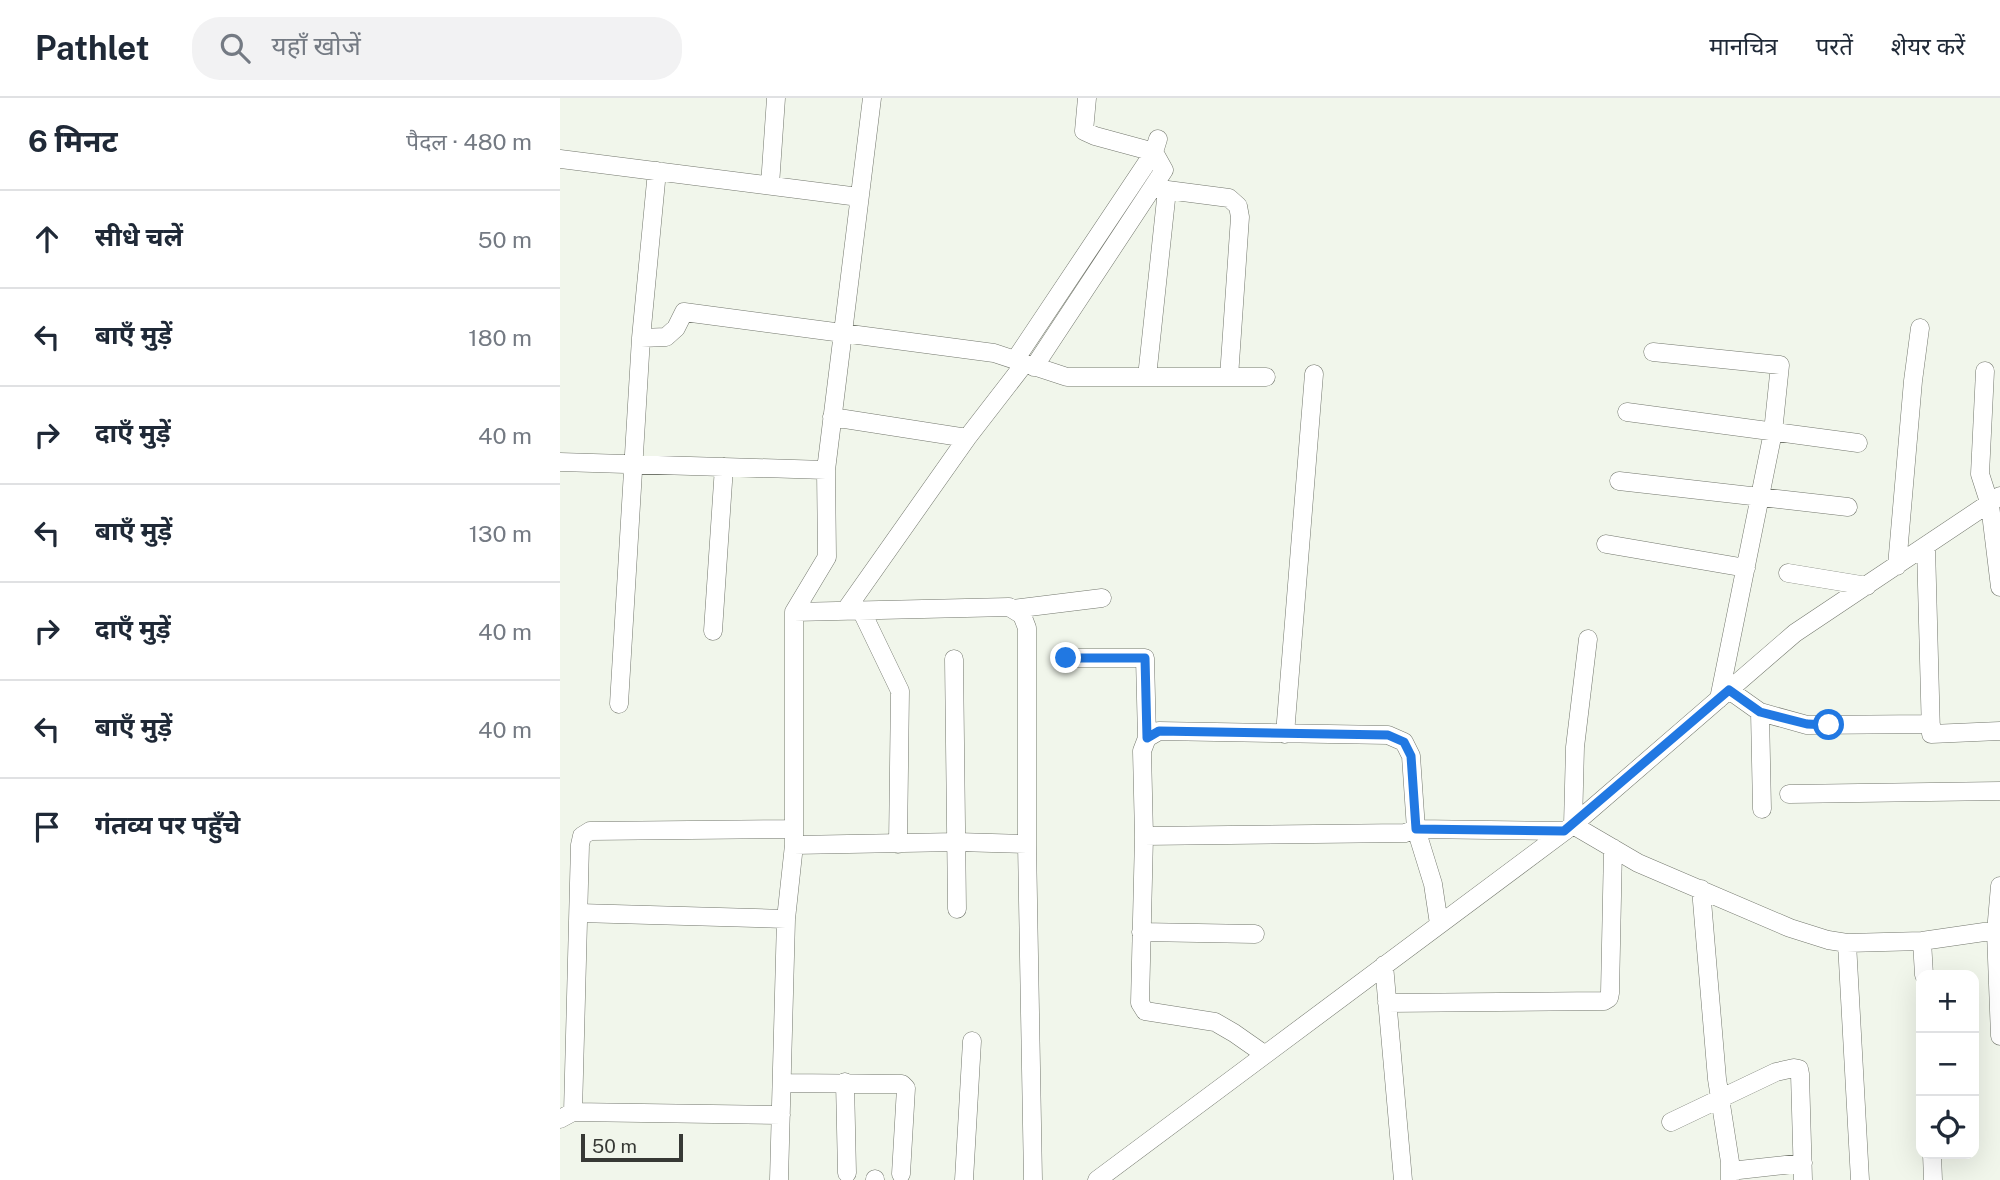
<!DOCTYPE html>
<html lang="hi">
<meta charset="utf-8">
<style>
body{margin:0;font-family:"Public Sans","Noto Sans Devanagari",sans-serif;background:#f2f2f3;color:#1f2937}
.controls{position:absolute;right:21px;bottom:21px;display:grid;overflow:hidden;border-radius:14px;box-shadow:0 7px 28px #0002}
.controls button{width:63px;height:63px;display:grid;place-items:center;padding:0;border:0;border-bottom:2px solid #e0e1e3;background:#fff;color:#1f2937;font:35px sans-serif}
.scale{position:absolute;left:21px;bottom:18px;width:102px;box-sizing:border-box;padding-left:7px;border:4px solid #373935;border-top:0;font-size:19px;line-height:24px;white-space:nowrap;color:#373935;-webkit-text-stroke:5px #f1f6eb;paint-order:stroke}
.stop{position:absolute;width:21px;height:21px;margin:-16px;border:5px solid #2178e2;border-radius:50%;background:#fff}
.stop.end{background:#2178e2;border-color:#fff;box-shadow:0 2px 7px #0008}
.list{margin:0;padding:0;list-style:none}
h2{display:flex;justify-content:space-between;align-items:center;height:91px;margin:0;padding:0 28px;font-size:30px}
h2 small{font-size:23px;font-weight:400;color:#747a83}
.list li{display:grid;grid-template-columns:46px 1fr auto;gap:21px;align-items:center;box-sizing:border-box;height:98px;padding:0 28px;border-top:2px solid #e0e1e3}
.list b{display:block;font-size:26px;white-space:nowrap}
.list em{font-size:23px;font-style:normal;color:#747a83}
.icon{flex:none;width:38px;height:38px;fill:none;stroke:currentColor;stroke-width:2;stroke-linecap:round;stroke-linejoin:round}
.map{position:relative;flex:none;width:1440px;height:1082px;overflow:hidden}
header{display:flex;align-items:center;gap:42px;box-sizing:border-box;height:98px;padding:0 35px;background:#fff;border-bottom:2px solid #e0e1e3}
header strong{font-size:33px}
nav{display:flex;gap:38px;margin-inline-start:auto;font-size:24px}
.search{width:490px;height:63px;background:#f2f2f3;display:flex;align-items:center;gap:18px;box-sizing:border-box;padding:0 24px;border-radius:28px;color:#747a83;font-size:26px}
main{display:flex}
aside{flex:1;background:#fff}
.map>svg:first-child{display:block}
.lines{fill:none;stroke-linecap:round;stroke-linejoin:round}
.minor-casing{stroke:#73776d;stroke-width:19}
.minor{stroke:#fff;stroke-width:18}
.route{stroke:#2178e2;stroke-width:9}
</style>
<header>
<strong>Pathlet</strong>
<div class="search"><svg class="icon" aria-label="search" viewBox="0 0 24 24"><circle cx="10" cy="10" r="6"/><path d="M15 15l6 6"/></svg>यहाँ खोजें</div>
<nav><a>मानचित्र</a><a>परतें</a><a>शेयर करें</a></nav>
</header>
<main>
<aside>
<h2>6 मिनट<small>पैदल · 480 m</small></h2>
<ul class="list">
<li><svg class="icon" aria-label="ahead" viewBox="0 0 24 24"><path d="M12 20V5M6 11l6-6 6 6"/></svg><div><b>सीधे चलें</b></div><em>50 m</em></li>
<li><svg class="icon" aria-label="left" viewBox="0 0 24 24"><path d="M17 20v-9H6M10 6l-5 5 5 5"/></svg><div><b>बाएँ मुड़ें</b></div><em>180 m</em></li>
<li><svg class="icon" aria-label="right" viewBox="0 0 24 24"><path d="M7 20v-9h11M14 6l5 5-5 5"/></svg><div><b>दाएँ मुड़ें</b></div><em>40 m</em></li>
<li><svg class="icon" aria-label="left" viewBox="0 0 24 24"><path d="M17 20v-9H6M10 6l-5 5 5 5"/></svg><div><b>बाएँ मुड़ें</b></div><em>130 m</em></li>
<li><svg class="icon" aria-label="right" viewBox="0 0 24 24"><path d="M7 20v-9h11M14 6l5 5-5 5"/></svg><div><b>दाएँ मुड़ें</b></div><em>40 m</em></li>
<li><svg class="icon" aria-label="left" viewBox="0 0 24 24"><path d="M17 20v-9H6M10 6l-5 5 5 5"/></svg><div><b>बाएँ मुड़ें</b></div><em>40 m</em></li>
<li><svg class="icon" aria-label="arrive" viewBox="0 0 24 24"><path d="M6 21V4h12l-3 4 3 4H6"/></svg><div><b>गंतव्य पर पहुँचे</b></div></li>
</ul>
</aside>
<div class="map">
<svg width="1440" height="1082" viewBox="0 0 1440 1082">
<rect width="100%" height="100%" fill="#f1f6eb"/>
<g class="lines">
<defs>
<path id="minor" d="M 0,61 L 299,99
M 210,87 L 216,0
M 592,90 L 669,100 L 678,108 L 680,119 L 669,279
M 81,240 L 106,239 L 116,230 L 124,214 L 434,255 L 507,279 L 706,279
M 1093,254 L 1220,267 L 1213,334 L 1159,601
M 455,262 L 594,54 L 535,38 L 524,33 L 527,0
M 474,269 L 604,72 L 594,54 L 598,41
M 1425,273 L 1420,376 L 1430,407 L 1440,489
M 587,279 L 607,92
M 1067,314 L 1298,345
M 272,319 L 407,340 L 465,265
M 0,364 L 266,372 L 312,0
M 1059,383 L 1288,409
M 1046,446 L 1186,470
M 1366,449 L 1371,636 L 1440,633
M 1337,468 L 1353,283 L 1360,230
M 1228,475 L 1307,488
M 453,511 L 542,500
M 301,512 L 340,593 L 338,746
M 285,513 L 407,340
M 234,514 L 449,509 L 462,517 L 467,530 L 467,746 L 473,1082
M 153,533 L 164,369
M 1028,541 L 1015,649 L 1013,727 L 1235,535 L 1440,398
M 506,560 L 585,560 L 587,640
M 394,561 L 397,811
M 1169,592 L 1200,614 L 1247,627 L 1371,626
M 59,606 L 81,240 L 97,73
M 1200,614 L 1202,711
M 725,636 L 754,276
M 1229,696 L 1440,693
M 584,738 L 845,735 L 856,731 L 1004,733
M 234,747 L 397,744 L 467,746
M 1440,788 L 1436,834 L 1440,938
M 1141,791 L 1157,981 L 1170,1064 L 1170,1082
M 19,815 L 226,821
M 581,834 L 695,836
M 1362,843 L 1364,877
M 1287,845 L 1300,1082
M 824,867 L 843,1082
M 827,905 L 1044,903 L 1049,900 L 1050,895 L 1053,750
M 704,956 L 674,935 L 655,924 L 585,913 L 580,905 L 584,738 L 582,653 L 587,640 L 599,633 L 828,637 L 844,644 L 851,658 L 856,731 L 873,786 L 879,826
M 285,984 L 287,1075
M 222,985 L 342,986 L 346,990 L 341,1076
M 13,1014 L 221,1017
M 0,1021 L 13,1014 L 20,747 L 22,738 L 30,733 L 234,731
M 1111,1024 L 1216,974 L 1234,970 L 1239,971 L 1240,976 L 1243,1082
M 1372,1056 L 1373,1082
M 1170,1073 L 1243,1065
M 315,1081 L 315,1082
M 219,1082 L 226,821 L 234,747 L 234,514 L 267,459 L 266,372
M 404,1082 L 412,943
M 537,1082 L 1013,727 L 1078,765 L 1230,830 L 1268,842 L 1287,845 L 1362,843 L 1424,834 L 1440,834"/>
</defs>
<!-- minor casing -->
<use href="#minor" class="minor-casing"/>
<!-- minor -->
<use href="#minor" class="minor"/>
</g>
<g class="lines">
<!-- route -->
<path class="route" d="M 506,560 L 585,560 L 587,640 L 599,633 L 828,637 L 844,644 L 851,658 L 856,731 L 1004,733 L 1169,592 L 1200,614 L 1247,626 L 1269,627"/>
</g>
</svg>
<div class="controls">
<button>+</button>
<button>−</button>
<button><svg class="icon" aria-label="locate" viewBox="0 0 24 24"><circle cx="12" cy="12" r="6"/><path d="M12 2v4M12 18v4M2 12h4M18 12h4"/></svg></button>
</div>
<div class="scale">50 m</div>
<div class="stop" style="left:1269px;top:627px"></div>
<div class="stop end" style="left:506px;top:560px"></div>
</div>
</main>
